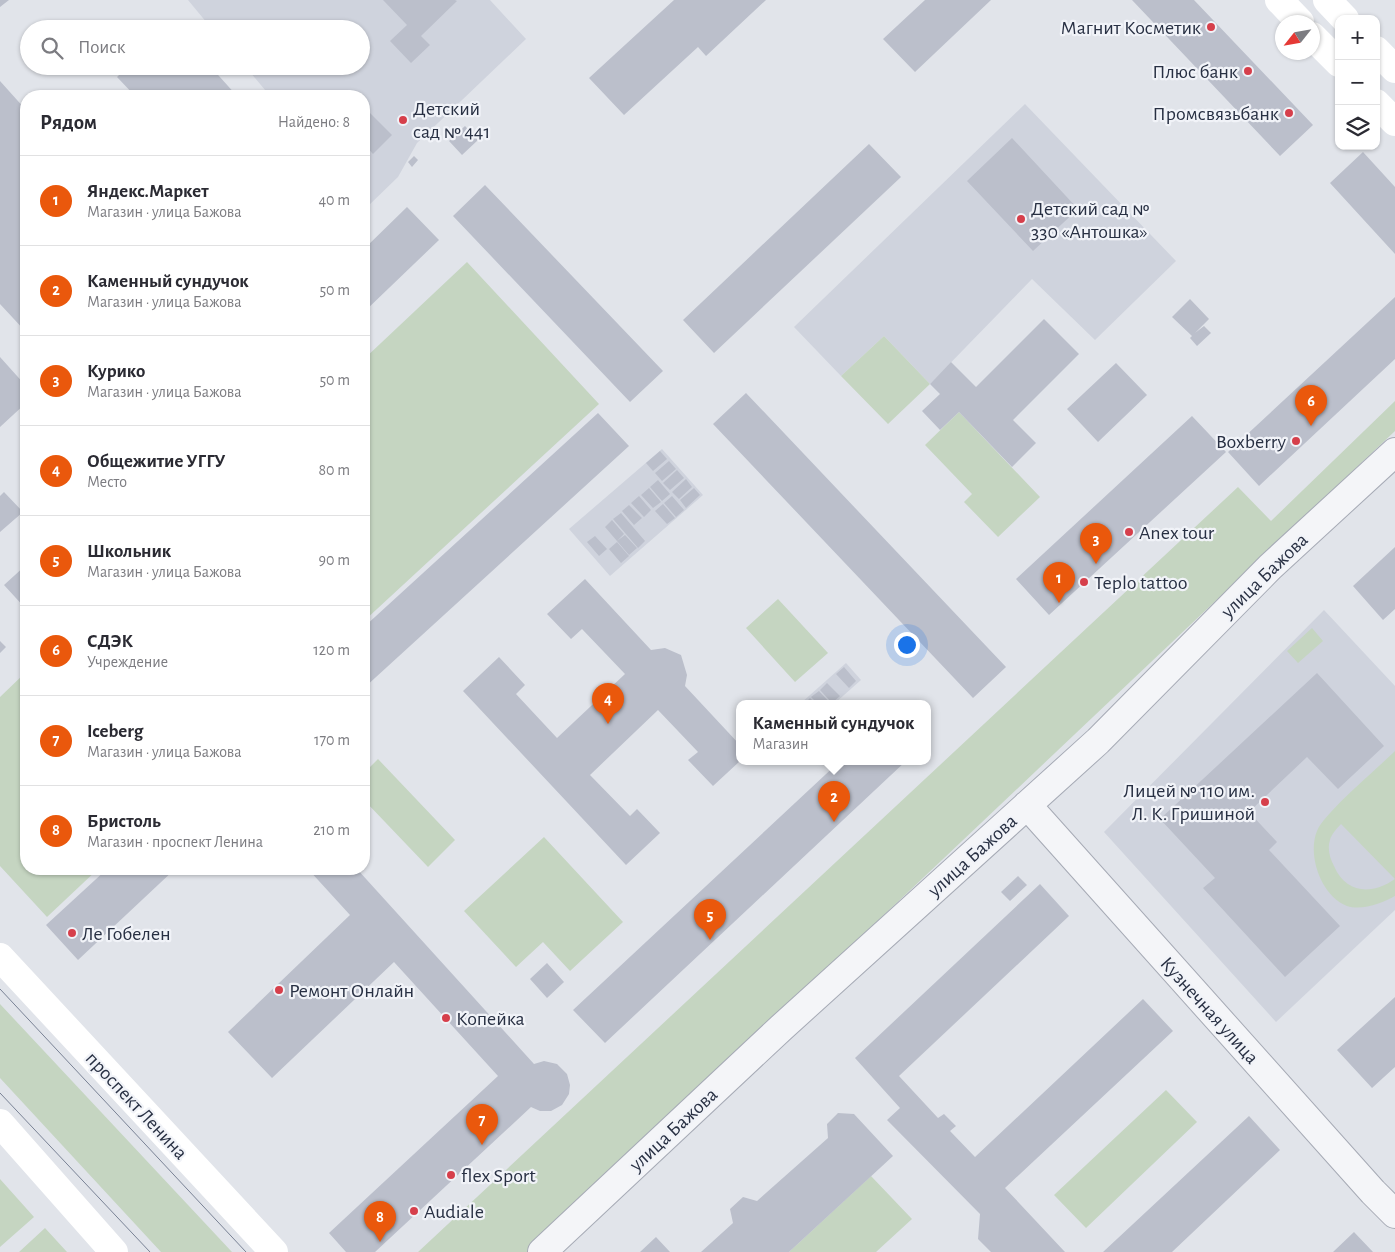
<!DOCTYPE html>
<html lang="ru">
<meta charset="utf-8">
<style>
body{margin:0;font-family:"Alegreya Sans",sans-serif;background:#f2f2f3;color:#2b2b33}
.controls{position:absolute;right:15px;top:15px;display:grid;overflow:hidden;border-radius:10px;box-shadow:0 1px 4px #0004}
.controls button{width:45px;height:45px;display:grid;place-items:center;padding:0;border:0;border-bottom:1px solid #e1e1e2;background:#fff;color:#2b2b33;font:25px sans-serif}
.compass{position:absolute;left:1275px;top:15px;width:45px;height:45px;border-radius:50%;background:#fff;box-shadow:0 1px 4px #0004;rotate:239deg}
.you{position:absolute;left:906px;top:644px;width:18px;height:18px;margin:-12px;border:4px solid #fff;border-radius:50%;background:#1a73e8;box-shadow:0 0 0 8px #1a73e833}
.badge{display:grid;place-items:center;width:32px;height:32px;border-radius:50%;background:#ea580c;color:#fff;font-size:16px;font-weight:700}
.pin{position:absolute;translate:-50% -41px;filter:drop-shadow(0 1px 2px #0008)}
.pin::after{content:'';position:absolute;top:26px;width:18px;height:15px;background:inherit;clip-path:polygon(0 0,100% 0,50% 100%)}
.popup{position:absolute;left:736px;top:700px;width:195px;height:65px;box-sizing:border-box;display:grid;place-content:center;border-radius:10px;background:#fff;filter:drop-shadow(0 1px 4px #0005);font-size:16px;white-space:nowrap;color:#7c7c81}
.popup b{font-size:19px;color:#2b2b33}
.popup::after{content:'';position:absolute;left:50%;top:100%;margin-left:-10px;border:10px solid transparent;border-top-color:#fff}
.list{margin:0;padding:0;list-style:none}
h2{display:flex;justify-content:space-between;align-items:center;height:65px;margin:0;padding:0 20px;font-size:21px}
h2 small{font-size:16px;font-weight:400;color:#7c7c81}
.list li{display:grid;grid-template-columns:32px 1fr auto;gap:15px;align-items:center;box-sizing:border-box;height:90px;padding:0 20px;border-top:1px solid #e1e1e2}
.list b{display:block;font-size:19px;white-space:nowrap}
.list p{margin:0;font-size:16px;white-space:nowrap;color:#7c7c81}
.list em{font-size:16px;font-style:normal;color:#7c7c81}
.icon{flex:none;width:28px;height:28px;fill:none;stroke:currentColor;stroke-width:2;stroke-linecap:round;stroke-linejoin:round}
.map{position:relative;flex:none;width:1395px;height:1252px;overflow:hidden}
.search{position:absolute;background:#fff;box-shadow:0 1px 4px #0004;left:20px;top:20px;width:350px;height:55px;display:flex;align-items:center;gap:12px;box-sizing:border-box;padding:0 18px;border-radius:28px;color:#7c7c81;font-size:19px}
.panel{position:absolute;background:#fff;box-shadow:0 1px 4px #0004;left:20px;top:90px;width:350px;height:785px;border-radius:20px}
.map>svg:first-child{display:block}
.built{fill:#cfd3dd}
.green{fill:#c5d5c1;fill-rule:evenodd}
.building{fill:#bbbfcb}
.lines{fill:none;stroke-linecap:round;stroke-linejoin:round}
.minor-casing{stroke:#a6aab5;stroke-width:30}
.minor{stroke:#f4f5f8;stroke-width:28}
.secondary{stroke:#fff;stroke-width:28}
.tram{stroke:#798295;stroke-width:1}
.poi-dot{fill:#d63f4b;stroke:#f1f3f8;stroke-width:2}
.labels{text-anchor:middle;stroke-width:4.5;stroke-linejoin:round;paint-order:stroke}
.poi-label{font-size:20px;fill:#283043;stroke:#f1f3f8;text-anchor:start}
.street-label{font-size:20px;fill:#283043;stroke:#f1f3f8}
</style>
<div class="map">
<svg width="1395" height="1252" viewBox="0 0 1395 1252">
<rect width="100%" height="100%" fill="#e1e4ea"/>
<!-- built -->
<path class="built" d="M 188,0 L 490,0 L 526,39 L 417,143 L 398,177 L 366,208 L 364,205 L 364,96 L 270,96 L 245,66 L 361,66 L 361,29 L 212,29 Z
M 1025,104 L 1176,261 L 1095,340 L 1032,279 L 930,384 L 884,336 L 841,376 L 794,327 Z
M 662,449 L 703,495 L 610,576 L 569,529 Z
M 1324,610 L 1395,686 L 1395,910 L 1276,1022 L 1104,832 Z
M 846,663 L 861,680 L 835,703 L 801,703 Z"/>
<!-- green -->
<path class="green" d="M 467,262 L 599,404 L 364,621 L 364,359 Z
M 884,336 L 930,384 L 888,424 L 841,376 Z
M 1395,401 L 1395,431 L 528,1252 L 418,1252 L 1238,487 L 1271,521 Z
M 959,412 L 1040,497 L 998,537 L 964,502 L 972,494 L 925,445 Z
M 778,599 L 828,653 L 795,682 L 746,628 Z
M 1312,628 L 1323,641 L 1298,663 L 1287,651 Z
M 26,672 L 26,869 L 98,869 L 47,917 L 0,866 L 0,697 Z
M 1395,751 L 1395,896 C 1383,903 1362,911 1347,906 C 1321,896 1307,855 1317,831 C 1325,812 1378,768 1395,751 ZM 1341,824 L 1395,879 C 1372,895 1346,894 1334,866 C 1330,858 1327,849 1330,840 C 1331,835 1337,828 1341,824 Z
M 378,759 L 455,840 L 428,867 L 364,800 L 364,773 Z
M 544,837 L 623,922 L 570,971 L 543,942 L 516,967 L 464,911 Z
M 0,1004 L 232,1252 L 161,1252 L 0,1078 Z
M 1166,1090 L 1197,1122 L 1086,1228 L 1054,1195 Z
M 871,1176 L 912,1219 L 876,1252 L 789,1252 Z
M 0,1179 L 34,1217 L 0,1247 Z
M 45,1228 L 67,1252 L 19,1252 Z"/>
<!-- building -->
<path class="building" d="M 0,0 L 9,0 L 0,7 Z
M 383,0 L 455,0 L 457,1 L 421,36 L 430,45 L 411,63 L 390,41 L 407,25 Z
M 674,0 L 766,0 L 706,56 L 698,47 L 624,115 L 589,78 Z
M 925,0 L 991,0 L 915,72 L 883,39 Z
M 1132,0 L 1194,0 L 1313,125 L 1280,156 Z
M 128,66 L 210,66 L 237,96 L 135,96 L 117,77 Z
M 0,81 L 26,110 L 26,332 L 0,304 Z
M 367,110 L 392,135 L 373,154 L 364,144 L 364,113 Z
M 465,126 L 478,140 L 462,155 L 449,141 Z
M 1012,138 L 1078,209 L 1033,251 L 967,181 Z
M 869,144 L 901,177 L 714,353 L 683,320 Z
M 1363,152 L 1395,187 L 1395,254 L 1330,183 Z
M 414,156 L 418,160 L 412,167 L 408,162 Z
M 485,185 L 663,371 L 630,402 L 453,216 Z
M 407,207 L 439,240 L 364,312 L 364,249 Z
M 1395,297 L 1395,359 L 1259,486 L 1228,452 Z
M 1190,299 L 1209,319 L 1195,333 L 1204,326 L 1211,333 L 1197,346 L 1190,338 L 1192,336 L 1172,317 Z
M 1044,319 L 1079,354 L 1013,420 L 1036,443 L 1012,467 L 959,412 L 940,430 L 922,411 L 940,394 L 930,384 L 951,362 L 976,387 Z
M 0,357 L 26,386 L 26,403 L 0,427 Z
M 1116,363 L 1147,395 L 1098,442 L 1067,409 Z
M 746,393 L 1006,667 L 973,698 L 713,424 Z
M 598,413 L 629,446 L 364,688 L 364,627 Z
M 1192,416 L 1226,452 L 1049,615 L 1016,579 Z
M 660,451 L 667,459 L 653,471 L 646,463 Z
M 669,461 L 676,469 L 662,481 L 655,473 Z
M 677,470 L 684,478 L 670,490 L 663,483 Z
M 686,479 L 692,487 L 679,499 L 672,492 Z
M 658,480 L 670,494 L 662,501 L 650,487 Z
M 649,488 L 661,502 L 653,508 L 641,495 Z
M 694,488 L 700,495 L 686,508 L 680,500 Z
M 4,492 L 23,512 L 0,532 L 0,496 Z
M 639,496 L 651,510 L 644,517 L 631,503 Z
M 672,496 L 684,510 L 676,517 L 664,503 Z
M 663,504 L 675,518 L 667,524 L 655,511 Z
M 629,505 L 642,518 L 634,525 L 622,511 Z
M 621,513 L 645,541 L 638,548 L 613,519 Z
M 612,520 L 624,534 L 617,541 L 605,527 Z
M 625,535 L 637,548 L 629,555 L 617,541 Z
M 595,536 L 607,549 L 599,556 L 587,542 Z
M 617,542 L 629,556 L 621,563 L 609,549 Z
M 1395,547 L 1395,609 L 1383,620 L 1353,586 Z
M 26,565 L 26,609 L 4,585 Z
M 585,579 L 651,650 L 665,648 L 681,655 L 687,675 L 685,686 L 740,745 L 740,761 L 713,786 L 688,760 L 698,752 L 658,710 L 590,775 L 630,816 L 637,809 L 660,833 L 626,865 L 463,691 L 499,657 L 525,685 L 516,694 L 557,738 L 625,674 L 582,629 L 571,639 L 547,614 Z
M 0,641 L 6,647 L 0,653 Z
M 844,667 L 856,681 L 849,688 L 836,674 Z
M 1317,673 L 1384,746 L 1338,789 L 1307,757 L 1249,812 L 1277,842 L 1269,850 L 1340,926 L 1285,977 L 1203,888 L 1215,878 L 1160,819 Z
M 827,683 L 840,696 L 832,703 L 820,690 Z
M 819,691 L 830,703 L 817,703 L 811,697 Z
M 810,698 L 815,703 L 805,703 Z
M 840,761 L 906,761 L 605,1043 L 573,1010 Z
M 107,869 L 175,869 L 78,960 L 46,925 Z
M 308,869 L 357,869 L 534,1064 L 544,1061 L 557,1064 L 567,1074 L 570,1085 L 569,1094 L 562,1105 L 551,1111 L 540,1111 L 531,1107 L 375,1252 L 346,1252 L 329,1233 L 498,1076 L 394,962 L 272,1078 L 228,1032 L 350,915 Z
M 1018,876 L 1027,885 L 1010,901 L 1001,892 Z
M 1040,884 L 1069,916 L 899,1076 L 938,1118 L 944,1114 L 956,1126 L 950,1131 L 975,1157 L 1143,999 L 1173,1031 L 1005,1188 L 1065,1252 L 991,1252 L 978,1239 L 980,1214 L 887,1120 L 900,1108 L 855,1058 Z
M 547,963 L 564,982 L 547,998 L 530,979 Z
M 1395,997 L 1395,1067 L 1372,1088 L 1337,1050 Z
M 838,1113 L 854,1114 L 893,1156 L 789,1252 L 701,1252 L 733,1223 L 730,1209 L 743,1197 L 757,1201 L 828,1138 L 827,1124 Z
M 1249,1116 L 1280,1150 L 1172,1252 L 1103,1252 Z
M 1354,1232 L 1373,1252 L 1333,1252 Z
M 656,1237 L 670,1252 L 640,1252 Z"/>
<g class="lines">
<defs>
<path id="minor" d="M 1027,805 L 1373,1192 L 1395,1214
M 542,1252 L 781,1028 L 1098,741 L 1270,567 L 1395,452"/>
</defs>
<!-- minor casing -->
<use href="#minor" class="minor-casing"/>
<!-- minor -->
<use href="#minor" class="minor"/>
<!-- secondary -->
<path class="secondary" d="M 1279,0 L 1300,22
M 1327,0 L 1345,19
M 1312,36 L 1339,63
M 1376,50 L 1395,69
M 1376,103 L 1395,122
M 0,957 L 274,1252
M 0,1123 L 114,1252"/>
<!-- tram -->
<path class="tram" d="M 0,989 L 246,1252
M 0,1093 L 150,1252"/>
</g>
<!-- markers -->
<g class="poi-dot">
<circle cx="1211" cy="27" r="5"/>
<circle cx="1248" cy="71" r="5"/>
<circle cx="1289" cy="113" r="5"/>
<circle cx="403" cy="120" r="5"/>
<circle cx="1021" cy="219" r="5"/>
<circle cx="1296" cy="441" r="5"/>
<circle cx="1129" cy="532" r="5"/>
<circle cx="1084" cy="582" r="5"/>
<circle cx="1265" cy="802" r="5"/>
<circle cx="72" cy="933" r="5"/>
<circle cx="279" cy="990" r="5"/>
<circle cx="446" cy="1018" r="5"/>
<circle cx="451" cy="1175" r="5"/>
<circle cx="414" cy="1211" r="5"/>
</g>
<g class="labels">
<!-- poi labels -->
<g class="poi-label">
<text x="1201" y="34" text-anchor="end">Магнит Косметик</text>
<text x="1238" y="78" text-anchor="end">Плюс банк</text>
<text x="413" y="115">Детский<tspan x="413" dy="23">сад № 441</tspan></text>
<text x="1279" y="120" text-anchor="end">Промсвязьбанк</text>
<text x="1031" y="215">Детский сад №<tspan x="1031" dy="23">330 «Антошка»</tspan></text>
<text x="1286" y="448" text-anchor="end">Boxberry</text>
<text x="1139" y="539">Anex tour</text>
<text x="1094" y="589">Teplo tattoo</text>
<text x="1255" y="797" text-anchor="end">Лицей № 110 им.<tspan x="1255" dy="23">Л. К. Гришиной</tspan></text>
<text x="82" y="940">Ле Гобелен</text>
<text x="289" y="997">Ремонт Онлайн</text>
<text x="456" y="1025">Копейка</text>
<text x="461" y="1182">flex Sport</text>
<text x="424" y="1218">Audiale</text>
</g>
<!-- street labels -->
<g class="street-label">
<text transform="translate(1264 575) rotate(-44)" y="7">улица Бажова</text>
<text transform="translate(972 855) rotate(-42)" y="7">улица Бажова</text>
<text transform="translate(1210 1010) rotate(48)" y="7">Кузнечная улица</text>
<text transform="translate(137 1105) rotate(47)" y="7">проспект Ленина</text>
<text transform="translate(673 1129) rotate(-43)" y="7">улица Бажова</text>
</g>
</g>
</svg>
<div class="controls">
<button>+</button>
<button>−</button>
<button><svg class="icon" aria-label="layers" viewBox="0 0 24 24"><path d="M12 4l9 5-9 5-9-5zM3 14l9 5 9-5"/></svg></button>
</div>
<svg class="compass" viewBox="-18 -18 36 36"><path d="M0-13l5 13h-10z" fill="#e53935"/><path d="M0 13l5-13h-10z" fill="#7c7c81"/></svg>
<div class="you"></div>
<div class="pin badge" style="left:1059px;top:603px">1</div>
<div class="pin badge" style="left:834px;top:822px">2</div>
<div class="popup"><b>Каменный сундучок</b>Магазин</div>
<div class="pin badge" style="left:1096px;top:564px">3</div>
<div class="pin badge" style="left:608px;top:724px">4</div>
<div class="pin badge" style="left:710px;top:940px">5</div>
<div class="pin badge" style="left:1311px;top:426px">6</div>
<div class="pin badge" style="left:482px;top:1145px">7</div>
<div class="pin badge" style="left:380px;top:1242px">8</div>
<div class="search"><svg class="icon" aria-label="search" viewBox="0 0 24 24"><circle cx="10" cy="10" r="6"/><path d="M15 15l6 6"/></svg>Поиск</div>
<section class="panel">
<h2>Рядом<small>Найдено: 8</small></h2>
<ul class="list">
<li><span class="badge">1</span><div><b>Яндекс.Маркет</b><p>Магазин · улица Бажова</p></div><em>40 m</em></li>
<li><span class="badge">2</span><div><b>Каменный сундучок</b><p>Магазин · улица Бажова</p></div><em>50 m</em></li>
<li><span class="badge">3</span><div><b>Курико</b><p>Магазин · улица Бажова</p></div><em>50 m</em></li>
<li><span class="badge">4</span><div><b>Общежитие УГГУ</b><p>Место</p></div><em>80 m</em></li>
<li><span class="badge">5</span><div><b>Школьник</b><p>Магазин · улица Бажова</p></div><em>90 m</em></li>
<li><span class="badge">6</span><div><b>СДЭК</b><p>Учреждение</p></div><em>120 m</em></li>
<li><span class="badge">7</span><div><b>Iceberg</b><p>Магазин · улица Бажова</p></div><em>170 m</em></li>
<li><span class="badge">8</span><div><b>Бристоль</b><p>Магазин · проспект Ленина</p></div><em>210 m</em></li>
</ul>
</section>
</div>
